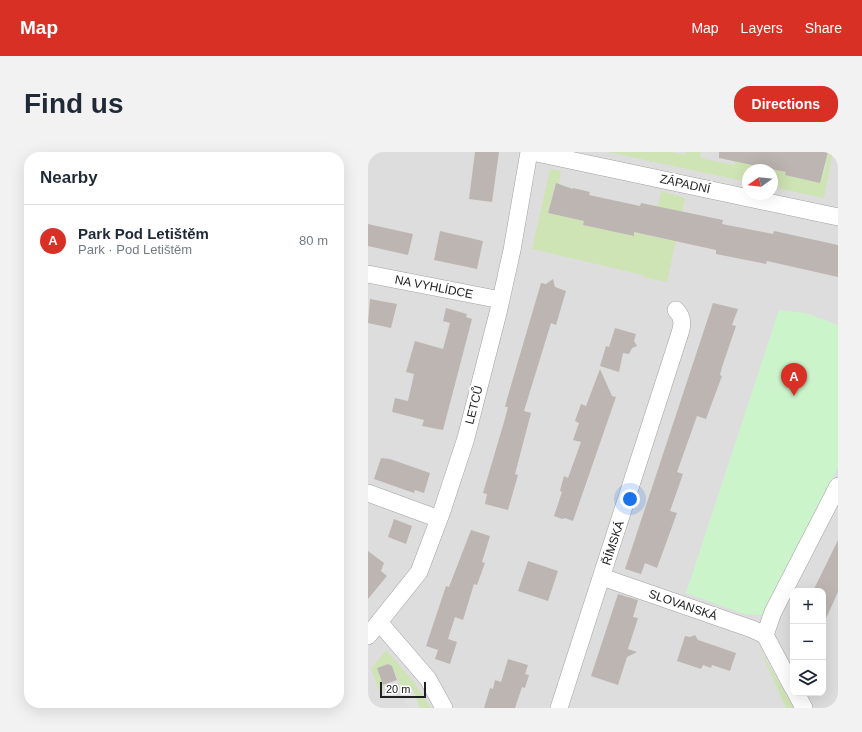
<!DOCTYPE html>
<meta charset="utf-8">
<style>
body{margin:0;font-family:Arial,sans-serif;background:#f2f2f3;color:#1f2937}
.controls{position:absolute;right:12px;bottom:12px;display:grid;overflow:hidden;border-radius:8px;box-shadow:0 4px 16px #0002}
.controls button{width:36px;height:36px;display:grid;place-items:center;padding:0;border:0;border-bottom:1px solid #e0e1e3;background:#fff;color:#1f2937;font:20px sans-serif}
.compass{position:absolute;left:374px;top:12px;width:36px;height:36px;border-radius:50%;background:#fff;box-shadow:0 4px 16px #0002;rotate:256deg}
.scale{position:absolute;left:12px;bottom:10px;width:46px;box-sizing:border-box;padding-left:4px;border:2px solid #202020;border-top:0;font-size:11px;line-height:14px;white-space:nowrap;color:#202020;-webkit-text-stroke:3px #fff;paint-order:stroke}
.you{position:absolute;left:262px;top:347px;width:14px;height:14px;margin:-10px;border:3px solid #fff;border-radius:50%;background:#1a73e8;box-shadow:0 0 0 6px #1a73e833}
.badge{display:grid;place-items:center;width:26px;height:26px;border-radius:50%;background:#d93025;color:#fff;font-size:13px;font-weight:700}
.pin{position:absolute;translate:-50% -33px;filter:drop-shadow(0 1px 2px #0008)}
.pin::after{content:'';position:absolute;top:21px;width:14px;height:12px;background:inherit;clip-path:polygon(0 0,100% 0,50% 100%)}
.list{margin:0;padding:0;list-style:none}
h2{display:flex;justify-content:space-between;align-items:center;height:52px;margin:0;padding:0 16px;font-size:17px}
h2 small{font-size:13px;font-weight:400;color:#747a83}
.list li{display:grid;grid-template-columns:26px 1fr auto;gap:12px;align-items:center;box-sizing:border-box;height:72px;padding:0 16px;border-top:1px solid #e0e1e3}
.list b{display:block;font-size:15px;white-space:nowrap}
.list p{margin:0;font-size:13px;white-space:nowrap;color:#747a83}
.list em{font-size:13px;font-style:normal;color:#747a83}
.icon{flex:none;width:22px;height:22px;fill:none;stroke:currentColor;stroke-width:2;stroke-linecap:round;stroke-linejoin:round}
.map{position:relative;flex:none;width:470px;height:556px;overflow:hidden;border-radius:16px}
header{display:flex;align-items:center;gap:24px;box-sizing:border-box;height:56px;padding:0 20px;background:#d93025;color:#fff}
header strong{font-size:19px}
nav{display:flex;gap:22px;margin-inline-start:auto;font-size:14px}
.intro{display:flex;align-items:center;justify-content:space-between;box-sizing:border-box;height:96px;padding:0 24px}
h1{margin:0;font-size:28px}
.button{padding:10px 18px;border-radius:16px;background:#d93025;color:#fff;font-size:14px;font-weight:700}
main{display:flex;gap:24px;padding:0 24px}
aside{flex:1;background:#fff;border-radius:16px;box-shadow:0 4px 16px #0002}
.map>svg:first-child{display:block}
.residential{fill:#dedddd;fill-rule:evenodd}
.grass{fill:#cfe4b4}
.park{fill:#cbf4cb}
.parking{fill:#e0e0e0}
.building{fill:#bdb5b1}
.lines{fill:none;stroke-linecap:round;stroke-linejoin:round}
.minor-casing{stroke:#a1a1a1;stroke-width:18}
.minor{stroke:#fff;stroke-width:17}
.labels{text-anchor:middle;stroke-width:4;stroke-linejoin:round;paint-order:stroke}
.street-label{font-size:12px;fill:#202020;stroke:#fff}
</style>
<header>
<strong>Map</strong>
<nav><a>Map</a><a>Layers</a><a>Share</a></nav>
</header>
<div class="intro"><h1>Find us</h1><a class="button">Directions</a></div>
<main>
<aside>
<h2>Nearby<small></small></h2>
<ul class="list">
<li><span class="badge">A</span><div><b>Park Pod Letištěm</b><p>Park · Pod Letištěm</p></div><em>80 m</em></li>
</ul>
</aside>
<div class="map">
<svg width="470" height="556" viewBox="0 0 470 556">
<rect width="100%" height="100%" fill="#f0ece8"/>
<!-- residential -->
<path class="residential" d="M 0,0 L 470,0 L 470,556 L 0,556 ZM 380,18 L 404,18 L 404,42 L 380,42 ZM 425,439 L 455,439 L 455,541 L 425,541 Z"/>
<!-- grass -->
<path class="grass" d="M 240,0 L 303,0 L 318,3 L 318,0 L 333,0 L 332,6 L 366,13 L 367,9 L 418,20 L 418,23 L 452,31 L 454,21 L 456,21 L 460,2 L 454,0 L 465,0 L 456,46 L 404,35 L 404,18 L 380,18 L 380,30 Z
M 182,17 L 193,19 L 191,33 L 187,32 L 180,61 L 216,69 L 215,73 L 266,83 L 266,80 L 300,88 L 307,58 L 290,55 L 293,39 L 317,46 L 299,130 L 275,125 L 275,123 L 164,97 Z
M 390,494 L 426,556 L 418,556 Z
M 18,498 L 45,529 L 63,556 L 52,556 L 44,536 L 35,539 L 24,514 L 19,512 L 9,516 L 16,536 L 11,538 L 3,517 Z"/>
<!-- park -->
<path class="park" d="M 411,158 L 438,161 L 470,173 L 470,316 L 398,463 L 376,462 L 318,441 Z"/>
<!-- parking -->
<path class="parking" d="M 44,536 L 52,556 L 40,556 L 34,540 Z"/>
<!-- building -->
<path class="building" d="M 107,0 L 131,0 L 124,50 L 101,47 Z
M 351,0 L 460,0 L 452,31 L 417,23 L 418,20 L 351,6 Z
M 188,31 L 205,37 L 205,36 L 222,40 L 221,43 L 272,54 L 273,51 L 355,68 L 354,72 L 405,82 L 406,79 L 470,93 L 470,125 L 399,109 L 398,112 L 348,102 L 348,98 L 266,80 L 266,84 L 215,73 L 216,69 L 180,61 Z
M 0,72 L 45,82 L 40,103 L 0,94 Z
M 72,79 L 115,89 L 109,117 L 66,108 Z
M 185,127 L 187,135 L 198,139 L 188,173 L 183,171 L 156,259 L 163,261 L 147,322 L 150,323 L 140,358 L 117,352 L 119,342 L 115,341 L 136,270 L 140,255 L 137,255 L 139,247 L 173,131 L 178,132 Z
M 2,147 L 29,152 L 23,176 L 0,171 Z
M 345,151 L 370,157 L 364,173 L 368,174 L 354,215 L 352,223 L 354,224 L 338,267 L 329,264 L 309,320 L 315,322 L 302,359 L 309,361 L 289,416 L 277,411 L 273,422 L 257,417 Z
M 78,156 L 99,162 L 98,165 L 104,167 L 75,278 L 54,274 L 56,268 L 24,260 L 27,246 L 40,249 L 46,222 L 38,220 L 47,189 L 75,197 L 82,171 L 75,169 Z
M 247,176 L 268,182 L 266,189 L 269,194 L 264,196 L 261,202 L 255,201 L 251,220 L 232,214 L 238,194 L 241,195 Z
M 232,217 L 244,244 L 248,245 L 205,369 L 197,366 L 194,367 L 186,364 L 194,340 L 192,339 L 196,324 L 200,326 L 213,290 L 205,288 L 211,271 L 207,269 L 213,252 L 218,254 Z
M 13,306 L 22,307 L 62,321 L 56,341 L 47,338 L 46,341 L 6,327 Z
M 26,367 L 44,374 L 38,392 L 20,385 Z
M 103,378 L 122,384 L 114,410 L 117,411 L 109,433 L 106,432 L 95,468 L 87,465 L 80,487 L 89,490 L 82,512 L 67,507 L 70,498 L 58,494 L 78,434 L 81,435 Z
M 470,388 L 470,440 L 455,473 L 455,439 L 445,439 Z
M 0,399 L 16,411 L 13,419 L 19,424 L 0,447 Z
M 160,409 L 190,419 L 180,449 L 150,439 Z
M 250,442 L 270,448 L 265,465 L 270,466 L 260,497 L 269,500 L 259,505 L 250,533 L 223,524 Z
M 327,483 L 330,488 L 368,501 L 362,519 L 344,513 L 343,516 L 335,513 L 333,517 L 309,509 L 317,484 L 322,485 Z
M 140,507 L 160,513 L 157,522 L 161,523 L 157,536 L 154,535 L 147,556 L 116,556 L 122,536 L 125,537 L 127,528 L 133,530 Z
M 20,512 L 24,514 L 29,528 L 15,533 L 9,516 Z"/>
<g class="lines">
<defs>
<path id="minor" d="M 164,0 L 470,65
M 0,122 L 133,148
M 0,341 L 71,367
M 234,425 L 384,477 L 397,483
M 11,470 L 60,527 L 76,556
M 0,484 L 51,420 L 74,359 L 98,286 L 130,161 L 144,98 L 161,0
M 425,536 L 397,483 L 405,460 L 470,334
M 428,541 L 436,556
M 191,556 L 312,181 C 315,172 315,165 308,158"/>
</defs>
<!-- minor casing -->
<use href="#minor" class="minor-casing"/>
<!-- minor -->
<use href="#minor" class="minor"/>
</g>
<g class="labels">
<!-- street labels -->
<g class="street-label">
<text transform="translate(317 32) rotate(12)" y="4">ZÁPADNÍ</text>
<text transform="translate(66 135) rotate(11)" y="4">NA VYHLÍDCE</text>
<text transform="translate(106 253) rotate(-76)" y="4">LETCŮ</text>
<text transform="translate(245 391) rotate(-72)" y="4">ŘÍMSKÁ</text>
<text transform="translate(315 453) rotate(19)" y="4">SLOVANSKÁ</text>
</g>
</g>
</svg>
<div class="controls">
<button>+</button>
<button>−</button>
<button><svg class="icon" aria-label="layers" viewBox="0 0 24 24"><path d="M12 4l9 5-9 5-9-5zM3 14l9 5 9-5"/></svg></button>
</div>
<svg class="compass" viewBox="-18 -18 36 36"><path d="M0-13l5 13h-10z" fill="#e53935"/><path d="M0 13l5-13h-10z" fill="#747a83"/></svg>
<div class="scale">20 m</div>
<div class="you"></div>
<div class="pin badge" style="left:426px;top:244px">A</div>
</div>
</main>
